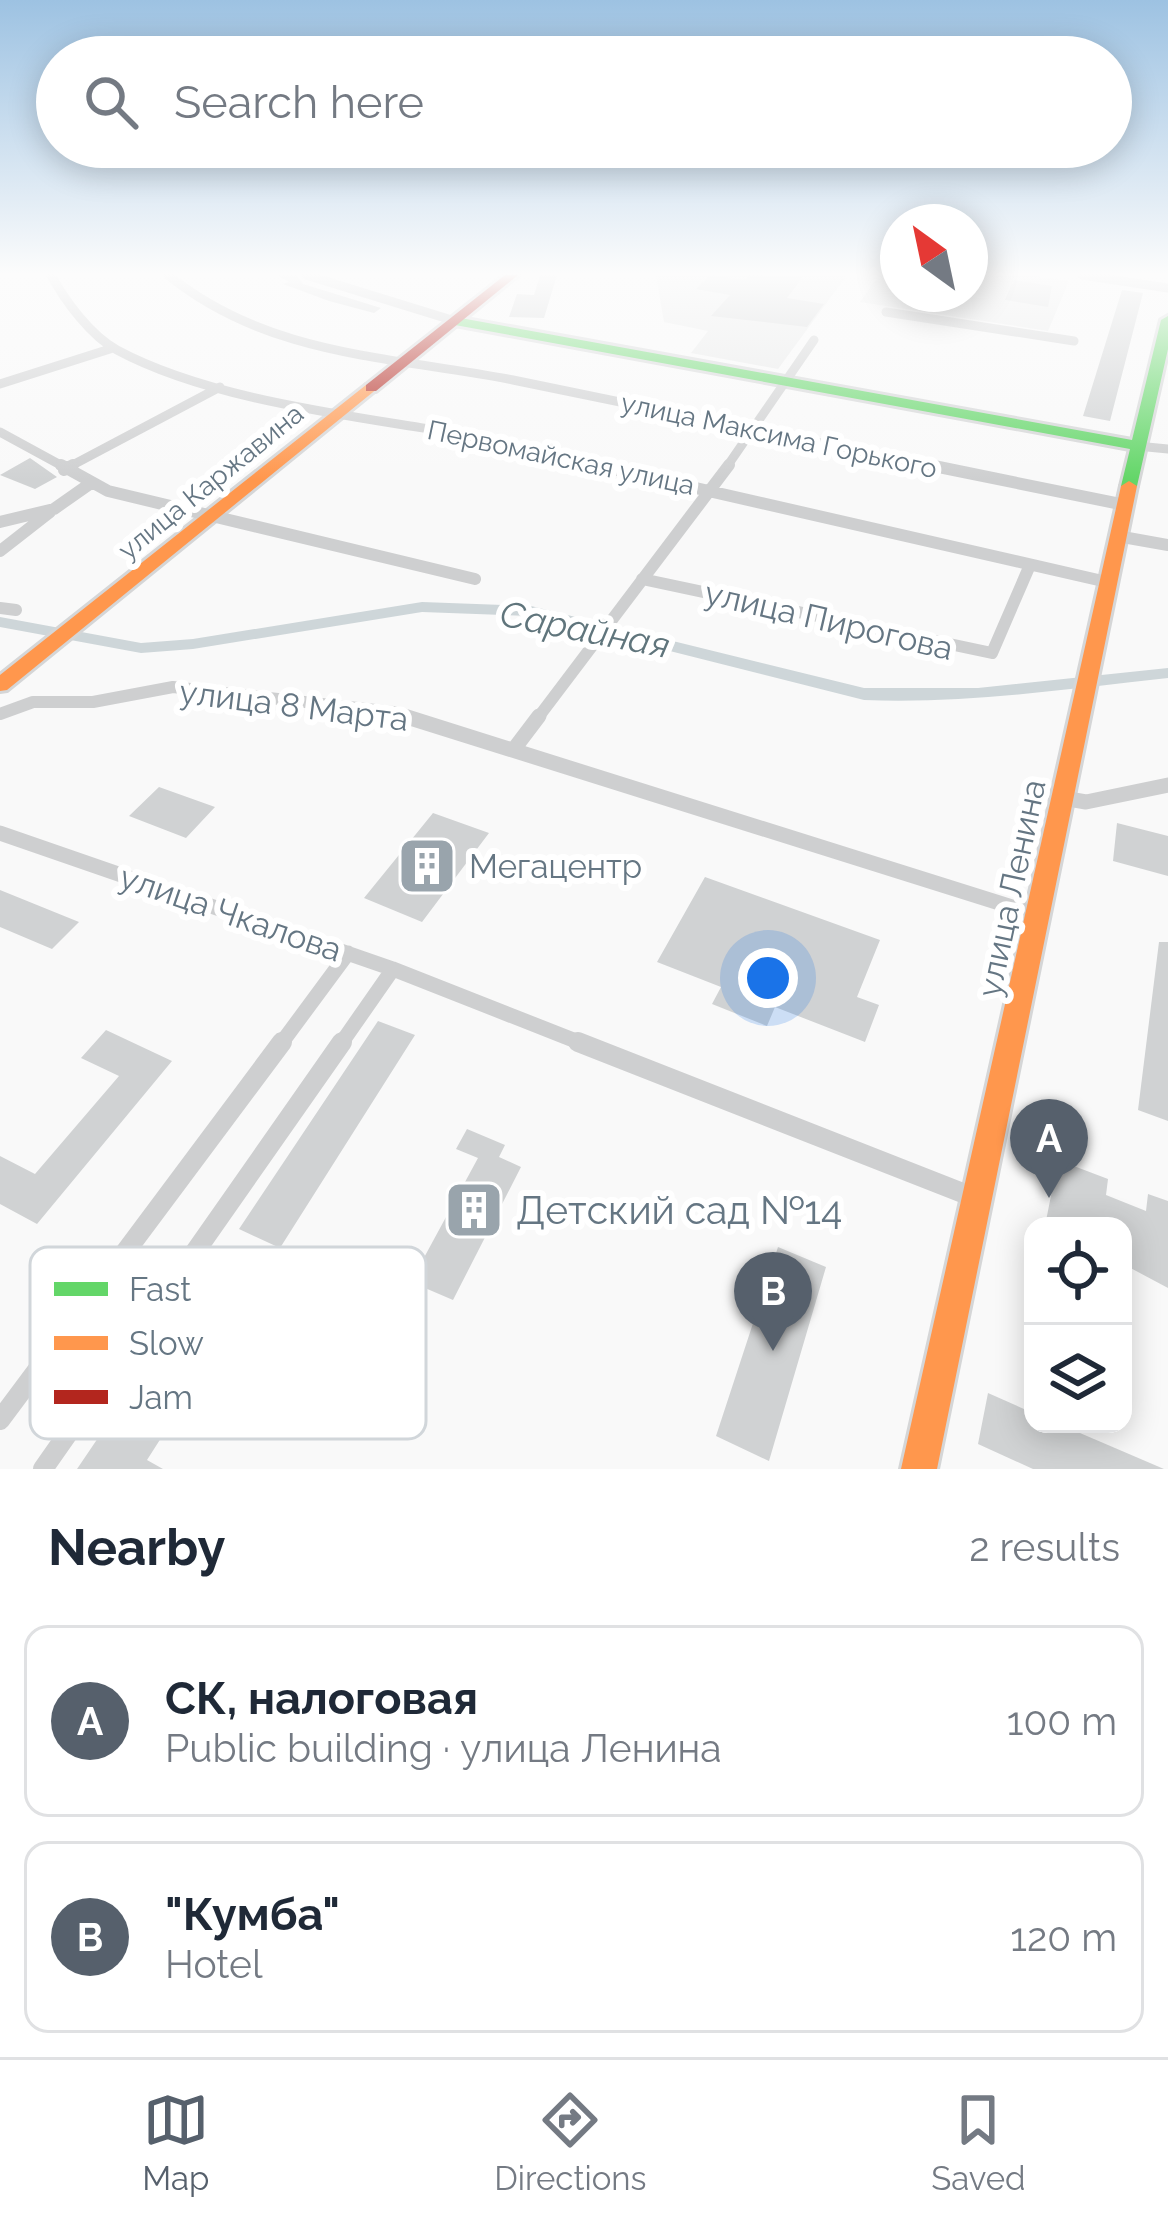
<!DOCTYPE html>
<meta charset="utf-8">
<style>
body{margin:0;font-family:Raleway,sans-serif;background:#f6f6f7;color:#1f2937}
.controls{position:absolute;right:36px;bottom:36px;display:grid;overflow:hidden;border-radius:24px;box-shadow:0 6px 30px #0003}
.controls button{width:108px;height:108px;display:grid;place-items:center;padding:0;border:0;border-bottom:3px solid #e0e1e3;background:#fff;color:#1f2937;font:60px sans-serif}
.compass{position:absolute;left:880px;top:204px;width:108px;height:108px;border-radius:50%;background:#fff;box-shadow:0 6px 30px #0003;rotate:327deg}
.you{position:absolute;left:768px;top:978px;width:42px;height:42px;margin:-30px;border:9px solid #fff;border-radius:50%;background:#1a73e8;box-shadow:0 0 0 18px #1a73e833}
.badge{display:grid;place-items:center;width:78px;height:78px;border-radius:50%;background:#56606c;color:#fff;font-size:39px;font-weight:700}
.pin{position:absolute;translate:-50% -99px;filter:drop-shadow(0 3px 6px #0008)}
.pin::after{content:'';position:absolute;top:63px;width:42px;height:36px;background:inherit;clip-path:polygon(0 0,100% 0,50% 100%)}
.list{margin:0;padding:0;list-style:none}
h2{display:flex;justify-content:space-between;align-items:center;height:156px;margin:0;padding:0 48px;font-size:51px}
h2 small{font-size:39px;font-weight:400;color:#747a83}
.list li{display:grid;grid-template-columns:78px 1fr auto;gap:36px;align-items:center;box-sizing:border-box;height:192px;margin:0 24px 24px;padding:0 24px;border:3px solid #e0e1e3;border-radius:24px}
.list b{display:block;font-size:45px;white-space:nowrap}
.list p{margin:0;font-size:39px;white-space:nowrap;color:#747a83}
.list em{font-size:39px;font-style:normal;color:#747a83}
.icon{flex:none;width:66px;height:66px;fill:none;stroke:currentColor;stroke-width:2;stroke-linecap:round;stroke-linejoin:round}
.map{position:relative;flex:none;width:1168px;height:1469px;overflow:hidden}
.search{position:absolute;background:#fff;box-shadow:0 6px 30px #0003;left:36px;right:36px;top:36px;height:132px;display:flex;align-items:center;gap:30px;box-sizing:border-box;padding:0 42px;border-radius:66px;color:#747a83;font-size:45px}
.sheet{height:588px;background:#fff}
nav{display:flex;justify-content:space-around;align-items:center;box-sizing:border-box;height:168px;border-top:3px solid #e0e1e3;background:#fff;font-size:33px;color:#747a83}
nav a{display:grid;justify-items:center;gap:6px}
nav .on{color:#56606c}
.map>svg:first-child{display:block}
.built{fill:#e8e9e9}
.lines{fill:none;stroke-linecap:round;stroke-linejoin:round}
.canal{fill:#ced6d9;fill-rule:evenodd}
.building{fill:#d0d2d3}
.fast-casing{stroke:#d5d6d7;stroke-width:6}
.slow-casing{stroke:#d5d6d7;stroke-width:6}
.jam-casing{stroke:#d5d6d7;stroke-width:6}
.street-far3{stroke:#cecfd0;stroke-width:9}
.street-far2{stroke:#cecfd0;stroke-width:12}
.street-far1{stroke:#cecfd0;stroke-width:15}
.street{stroke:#cecfd0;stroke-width:20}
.fast{fill:#63d668;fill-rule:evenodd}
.slow{fill:#ff974d;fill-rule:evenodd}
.jam{fill:#b3261e;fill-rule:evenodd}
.labels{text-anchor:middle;stroke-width:12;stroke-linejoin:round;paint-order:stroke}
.far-street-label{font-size:27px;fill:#657683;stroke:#fff}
.street-label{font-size:33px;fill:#657683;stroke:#fff}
.poi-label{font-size:33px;fill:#657683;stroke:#fff;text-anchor:start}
.water-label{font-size:36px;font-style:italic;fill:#60757c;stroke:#fff}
.near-poi-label{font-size:39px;fill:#657683;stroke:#fff;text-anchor:start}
.key{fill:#fff;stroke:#d1d6da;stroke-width:3}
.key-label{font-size:33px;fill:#657683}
</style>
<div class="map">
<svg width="1168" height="1469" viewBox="0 0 1168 1469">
<rect width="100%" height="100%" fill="#f9f9f9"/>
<!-- built -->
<path class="built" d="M 656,275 L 847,275 L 778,369 L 691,353 L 708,331 L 664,322 Z
M 879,275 L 898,275 L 898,294 L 970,294 L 970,275 L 1028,275 L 1069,281 L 1048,331 L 860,302 Z"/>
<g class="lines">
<!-- canal -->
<path class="canal" d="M 422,602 L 531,606 L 864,688 L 978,688 L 1168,668 L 1168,678 C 1066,689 966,704 864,700 L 531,616 L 422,612 L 193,649 L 141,653 L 0,627 L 0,617 L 141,643 L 193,639 Z"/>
</g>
<!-- building -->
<path class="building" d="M 277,275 L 297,275 L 303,284 L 381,308 L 374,313 L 329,301 L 283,284 L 289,282 Z
M 540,275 L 557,275 L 544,318 L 509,317 L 517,294 L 534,295 Z
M 710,275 L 744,280 L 749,275 L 803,277 L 787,298 L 824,304 L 807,327 L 711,316 L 730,295 L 696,289 Z
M 1014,280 L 1052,286 L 1048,307 L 1005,300 Z
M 1122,290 L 1143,293 L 1110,421 L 1083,416 Z
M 30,458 L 57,477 L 35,489 L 0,475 Z
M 159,787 L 215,807 L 186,838 L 129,816 Z
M 433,813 L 489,833 L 422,922 L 364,898 Z
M 1117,823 L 1168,836 L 1168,876 L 1113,861 Z
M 705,877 L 880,940 L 857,997 L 879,1005 L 865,1042 L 775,1007 L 767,1026 L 712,1004 L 721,987 L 657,962 Z
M 0,890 L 79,922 L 52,949 L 0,927 Z
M 1159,942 L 1168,942 L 1168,1121 L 1138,1110 Z
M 378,1021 L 415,1035 L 280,1248 L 239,1229 Z
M 106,1030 L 172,1061 L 37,1224 L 0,1204 L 0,1156 L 35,1174 L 119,1076 L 81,1058 Z
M 467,1129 L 505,1145 L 499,1157 L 521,1167 L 453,1300 L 425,1288 L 420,1297 L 381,1279 L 395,1254 L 420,1265 L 478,1158 L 456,1149 Z
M 1058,1160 L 1108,1179 L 1106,1195 L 1146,1211 L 1148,1194 L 1168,1201 L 1168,1288 L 1123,1264 L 1123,1226 L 1045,1226 Z
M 778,1247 L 826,1267 L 769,1461 L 716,1436 Z
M 203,1283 L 246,1305 L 147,1460 L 163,1469 L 77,1469 Z
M 988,1393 L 1033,1413 L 1033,1424 L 1059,1424 L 1164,1469 L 1033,1469 L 978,1444 Z"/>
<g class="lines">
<defs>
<path id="fast" d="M 1168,316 L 1168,349 L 1137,486 L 1129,491 L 1121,486 L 1130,449 L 455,325 L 448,321 L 455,317 L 1132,440 L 1161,320 Z"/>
<path id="slow" d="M 366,385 L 378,388 L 7,690 L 0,691 L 0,675 Z
M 1129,481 L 1137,486 L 937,1469 L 901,1469 L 1121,486 Z"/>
<path id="jam" d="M 505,275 L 518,275 L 376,391 L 366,391 L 366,385 Z"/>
</defs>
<!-- fast casing -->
<use href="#fast" class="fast-casing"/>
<!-- slow casing -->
<use href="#slow" class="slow-casing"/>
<!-- jam casing -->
<use href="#jam" class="jam-casing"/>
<!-- street-far3 -->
<path class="street-far3" d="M 51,275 C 65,301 91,336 117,350 C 208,399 346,415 447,432 C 501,441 555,456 608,468
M 168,275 C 269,357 391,356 513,380 C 657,410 800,439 944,468
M 306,275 L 455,321
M 1082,275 L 1168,288
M 886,312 L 1074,341
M 0,384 L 113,348
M 0,432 L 66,468
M 1137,446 L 1168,449
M 67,468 L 220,387
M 726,468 L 814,340"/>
<!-- street-far2 -->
<path class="street-far2" d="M 61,465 L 108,491 L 475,579
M 595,465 L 1107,582
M 929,465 L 1125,505
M 64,470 L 73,465
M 0,522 L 54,509 L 91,483
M 1117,536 L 1168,545
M 0,551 L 50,512
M 642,579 L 992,653 L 1030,565
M 0,608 L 16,610
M 0,714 L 33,702 L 93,702 L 173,687 L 393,712 L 413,719
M 537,719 L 729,465"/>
<!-- street-far1 -->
<path class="street-far1" d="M 404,716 L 1041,916
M 514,749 L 539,716
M 1063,798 L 1086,802 L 1168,785
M 0,833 L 393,969 L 586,1045
M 280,1045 L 348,953
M 340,1045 L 393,969"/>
<!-- street -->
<path class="street" d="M 578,1042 L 978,1199
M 0,1420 L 282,1042
M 43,1469 L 342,1042"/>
<!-- fast -->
<use href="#fast" class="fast"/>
<!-- slow -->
<use href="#slow" class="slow"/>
<!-- jam -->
<use href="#jam" class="jam"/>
</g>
<!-- sky -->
<linearGradient id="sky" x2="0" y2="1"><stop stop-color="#9dc2e2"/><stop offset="0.57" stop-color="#fcfcfc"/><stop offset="1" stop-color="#fcfcfc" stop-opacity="0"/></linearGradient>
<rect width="1168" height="480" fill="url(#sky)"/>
<!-- icons -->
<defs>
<symbol id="building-square" viewBox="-11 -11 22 22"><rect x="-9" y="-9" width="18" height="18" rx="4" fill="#99a4ac" stroke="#fff"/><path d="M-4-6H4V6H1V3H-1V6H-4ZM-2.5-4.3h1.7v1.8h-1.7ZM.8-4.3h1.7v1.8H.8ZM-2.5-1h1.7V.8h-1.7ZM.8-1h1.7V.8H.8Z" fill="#fff"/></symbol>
</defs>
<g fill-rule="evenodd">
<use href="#building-square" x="394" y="833" width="66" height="66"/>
<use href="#building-square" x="441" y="1177" width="66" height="66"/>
</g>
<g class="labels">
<!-- far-street labels -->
<g class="far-street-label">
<text transform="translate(779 436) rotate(12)" y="9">улица Максима Горького</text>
<text transform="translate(561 458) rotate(12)" y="9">Первомайская улица</text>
<text transform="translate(211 482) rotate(-39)" y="9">улица Каржавина</text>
</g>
<!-- street labels -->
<g class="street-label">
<text transform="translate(829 620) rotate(13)" y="12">улица Пирогова</text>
<text transform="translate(294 705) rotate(7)" y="12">улица 8 Марта</text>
<text transform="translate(1011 888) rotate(-78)" y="12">улица Ленина</text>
<text transform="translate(231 913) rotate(19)" y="12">улица Чкалова</text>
</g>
<!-- poi labels -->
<g class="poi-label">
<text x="469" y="878">Мегацентр</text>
</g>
<!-- water labels -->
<g class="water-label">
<text transform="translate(585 629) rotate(11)" y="13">Сарайная</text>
</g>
<!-- near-poi labels -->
<g class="near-poi-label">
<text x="516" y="1224">Детский сад №14</text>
</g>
</g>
<!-- legend -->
<rect x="30" y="1247" width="396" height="192" rx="18" class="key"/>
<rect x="54" y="1282" width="54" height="14" fill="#63d668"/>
<rect x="54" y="1336" width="54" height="14" fill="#ff974d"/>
<rect x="54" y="1390" width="54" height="14" fill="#b3261e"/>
<g class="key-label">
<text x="129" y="1301">Fast</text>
<text x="129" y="1355">Slow</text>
<text x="129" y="1409">Jam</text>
</g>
</svg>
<div class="controls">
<button><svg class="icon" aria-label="locate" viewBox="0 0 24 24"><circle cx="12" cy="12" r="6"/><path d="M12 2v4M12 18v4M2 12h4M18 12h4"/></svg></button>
<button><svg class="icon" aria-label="layers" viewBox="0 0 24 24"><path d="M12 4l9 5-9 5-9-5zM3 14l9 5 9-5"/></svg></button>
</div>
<svg class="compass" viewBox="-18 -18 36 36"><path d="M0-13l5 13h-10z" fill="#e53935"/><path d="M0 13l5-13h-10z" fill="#747a83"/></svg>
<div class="you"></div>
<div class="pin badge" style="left:1049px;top:1198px">A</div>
<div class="pin badge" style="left:773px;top:1351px">B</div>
<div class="search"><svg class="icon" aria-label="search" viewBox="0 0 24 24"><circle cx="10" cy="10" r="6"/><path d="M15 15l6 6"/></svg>Search here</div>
</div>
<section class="sheet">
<h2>Nearby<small>2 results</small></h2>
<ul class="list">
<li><span class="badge">A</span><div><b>СК, налоговая</b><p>Public building · улица Ленина</p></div><em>100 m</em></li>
<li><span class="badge">B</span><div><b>&quot;Кумба&quot;</b><p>Hotel</p></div><em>120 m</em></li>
</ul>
</section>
<nav>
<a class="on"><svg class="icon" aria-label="map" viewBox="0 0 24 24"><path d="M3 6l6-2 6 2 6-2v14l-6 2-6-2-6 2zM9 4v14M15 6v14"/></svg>Map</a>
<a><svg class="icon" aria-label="directions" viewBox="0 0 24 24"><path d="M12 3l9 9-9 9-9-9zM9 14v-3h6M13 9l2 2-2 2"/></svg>Directions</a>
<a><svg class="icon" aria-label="saved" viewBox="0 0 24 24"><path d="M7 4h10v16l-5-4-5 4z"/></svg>Saved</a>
</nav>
